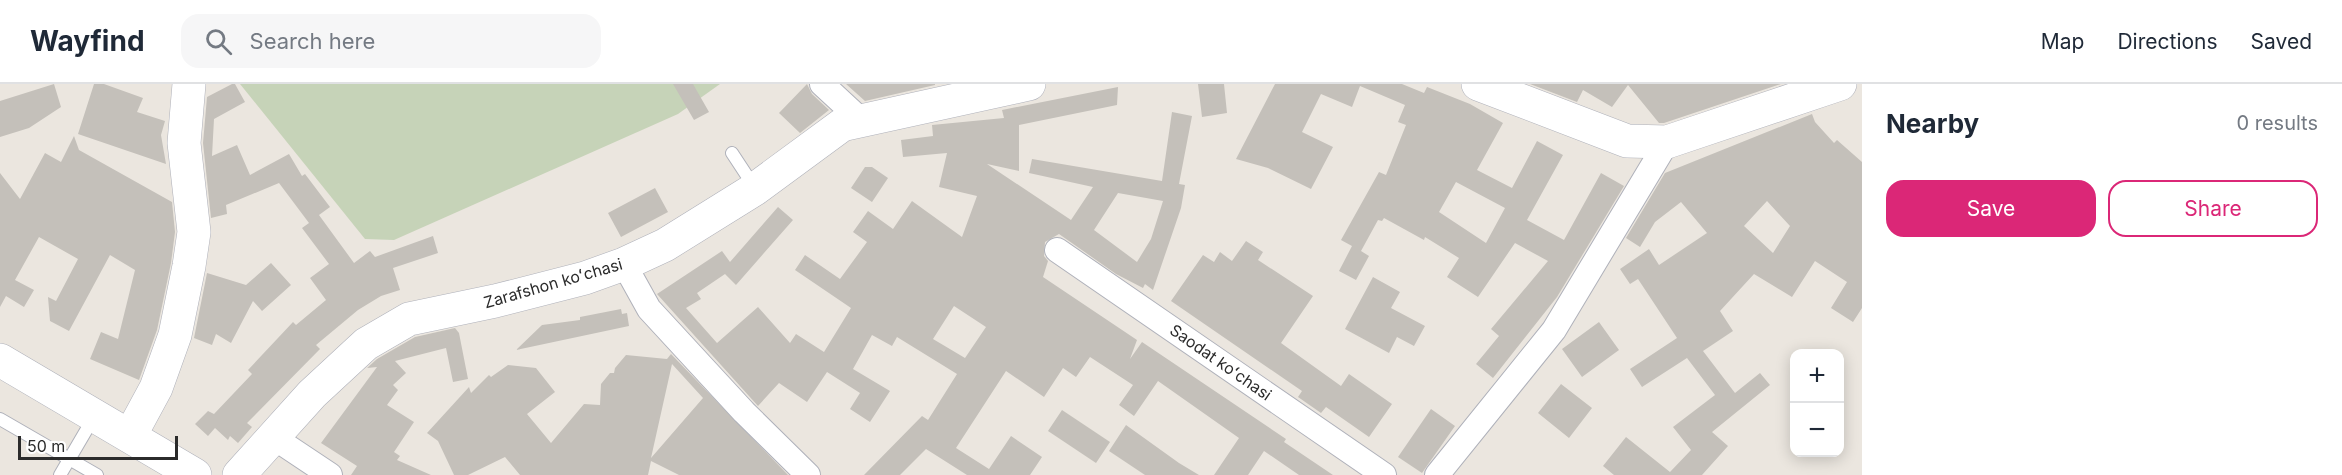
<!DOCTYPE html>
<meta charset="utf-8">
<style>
body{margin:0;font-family:Inter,sans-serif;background:#f6f6f7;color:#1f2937}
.controls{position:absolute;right:18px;bottom:18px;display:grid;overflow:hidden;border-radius:12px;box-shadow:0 3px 15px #0003}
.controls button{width:54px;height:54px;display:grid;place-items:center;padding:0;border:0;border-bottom:2px solid #e0e1e3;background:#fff;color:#1f2937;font:30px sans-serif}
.scale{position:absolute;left:18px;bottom:15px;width:160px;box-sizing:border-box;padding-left:6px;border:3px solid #2b2b2b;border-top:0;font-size:16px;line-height:21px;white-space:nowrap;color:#2b2b2b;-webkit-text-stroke:4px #fff;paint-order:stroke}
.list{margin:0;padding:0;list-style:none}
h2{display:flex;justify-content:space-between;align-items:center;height:78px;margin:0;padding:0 24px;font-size:26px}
h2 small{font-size:20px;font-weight:400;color:#747a83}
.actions{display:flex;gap:12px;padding:18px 24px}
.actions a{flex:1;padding:14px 0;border:2px solid #db2777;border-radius:18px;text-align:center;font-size:21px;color:#db2777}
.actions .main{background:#db2777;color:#fff}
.icon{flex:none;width:33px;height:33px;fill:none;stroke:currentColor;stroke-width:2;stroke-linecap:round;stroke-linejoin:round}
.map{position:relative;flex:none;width:1862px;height:391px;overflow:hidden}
header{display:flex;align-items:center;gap:36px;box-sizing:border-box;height:84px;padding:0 30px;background:#fff;border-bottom:2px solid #e0e1e3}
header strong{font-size:28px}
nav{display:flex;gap:33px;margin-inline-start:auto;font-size:21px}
.search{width:420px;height:54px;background:#f6f6f7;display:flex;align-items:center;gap:15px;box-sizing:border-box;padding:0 21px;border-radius:18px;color:#747a83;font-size:22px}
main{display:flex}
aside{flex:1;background:#fff}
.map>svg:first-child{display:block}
.cemetery{fill:#c6d3b8}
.building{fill:#c4c0ba;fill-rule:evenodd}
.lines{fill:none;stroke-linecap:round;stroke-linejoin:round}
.lane-casing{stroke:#afb1ba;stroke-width:14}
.street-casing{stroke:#afb1ba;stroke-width:26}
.secondary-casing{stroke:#afb1ba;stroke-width:34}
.lane{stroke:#fff;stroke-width:12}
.street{stroke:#fff;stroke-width:24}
.secondary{stroke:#fff;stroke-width:33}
.labels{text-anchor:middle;stroke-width:6;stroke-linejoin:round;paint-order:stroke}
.street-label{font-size:16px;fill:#2b2b2b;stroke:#fff}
</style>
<header>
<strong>Wayfind</strong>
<div class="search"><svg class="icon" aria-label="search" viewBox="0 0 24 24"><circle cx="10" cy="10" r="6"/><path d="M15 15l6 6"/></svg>Search here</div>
<nav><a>Map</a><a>Directions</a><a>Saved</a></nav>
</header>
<main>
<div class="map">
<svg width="1862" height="391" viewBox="0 0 1862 391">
<rect width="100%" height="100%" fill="#ebe6df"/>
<!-- cemetery -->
<path class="cemetery" d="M 240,0 L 720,0 L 678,30 L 394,156 L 365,155 Z"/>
<!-- building -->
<path class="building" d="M 54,0 L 61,23 L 29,44 L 0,53 L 0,17 Z
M 94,0 L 104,0 L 143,14 L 137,28 L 165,37 L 161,51 L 166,80 L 78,50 Z
M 232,0 L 235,0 L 245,18 L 214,35 L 212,72 L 237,61 L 250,91 L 289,70 L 302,92 L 305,90 L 330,123 L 319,131 L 354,179 L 370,167 L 375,173 L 433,152 L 438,169 L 393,184 L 400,206 L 381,212 L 358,226 L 316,261 L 320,265 L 247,339 L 252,343 L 238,359 L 230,352 L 228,356 L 215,344 L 208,352 L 195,340 L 208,327 L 214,330 L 252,290 L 248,286 L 293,238 L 296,241 L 326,216 L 310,194 L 329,180 L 302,144 L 309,139 L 279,99 L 226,121 L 227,130 L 211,134 L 203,59 L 207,13 Z
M 673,0 L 693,0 L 709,28 L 694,36 Z
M 807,0 L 812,10 L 829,26 L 800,49 L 779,29 Z
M 846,0 L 935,0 L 935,1 L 865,17 Z
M 1198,0 L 1224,0 L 1227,29 L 1202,33 Z
M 1275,0 L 1402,0 L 1424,9 L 1427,3 L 1470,20 L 1503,39 L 1477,86 L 1512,104 L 1537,57 L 1563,71 L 1527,136 L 1564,156 L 1601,89 L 1624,102 L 1557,213 L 1493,294 L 1476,280 L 1499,252 L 1491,245 L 1548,177 L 1515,159 L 1478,213 L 1447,193 L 1459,174 L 1425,153 L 1424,156 L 1384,134 L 1382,137 L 1378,136 L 1361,167 L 1369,172 L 1356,196 L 1339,187 L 1352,162 L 1341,156 L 1379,88 L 1386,91 L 1406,41 L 1398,38 L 1405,21 L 1360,2 L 1352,23 L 1321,10 L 1302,48 L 1333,63 L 1311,105 L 1268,84 L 1236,75 ZM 1456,98 L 1505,124 L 1486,159 L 1439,128 Z
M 1530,0 L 1781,0 L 1664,39 L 1659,39 L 1628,1 L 1612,23 L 1583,6 L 1577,18 Z
M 1118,3 L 1117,21 L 1019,41 L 1019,87 L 987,80 L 1071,136 L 1093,103 L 1029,89 L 1032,75 L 1162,97 L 1172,28 L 1192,32 L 1179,100 L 1185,101 L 1181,124 L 1153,206 L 1145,200 L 1143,204 L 1116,190 L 1059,150 L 1045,158 L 1044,172 L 1048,177 L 1043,193 L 1137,256 L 1130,275 L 1142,258 L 1286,355 L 1284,358 L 1333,391 L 1299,391 L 1264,367 L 1248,391 L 1214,391 L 1239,354 L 1158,297 L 1134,332 L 1119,321 L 1133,301 L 1090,273 L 1076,293 L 1063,284 L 1044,313 L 1006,287 L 956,364 L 989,385 L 1011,352 L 1042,373 L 1030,391 L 967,391 L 926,365 L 900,391 L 864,391 L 922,332 L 928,336 L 957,290 L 897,253 L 892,262 L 872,251 L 853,285 L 890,307 L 870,338 L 850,325 L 860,309 L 827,288 L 807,318 L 779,299 L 758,322 L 657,210 L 722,167 L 730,178 L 778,123 L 793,136 L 736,201 L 725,190 L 697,209 L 701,215 L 686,224 L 717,259 L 758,223 L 790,259 L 796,250 L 824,268 L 851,224 L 795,186 L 805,171 L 840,195 L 867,158 L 853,148 L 868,127 L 893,145 L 912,117 L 962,153 L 977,112 L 939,103 L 947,69 L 903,73 L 901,56 L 933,52 L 932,41 L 1004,34 L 1002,26 ZM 1118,109 L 1163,117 L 1151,155 L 1137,178 L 1094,146 ZM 954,222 L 986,243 L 965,274 L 933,255 Z
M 1812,30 L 1815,38 L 1834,59 L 1837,56 L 1862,78 L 1862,224 L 1853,238 L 1831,224 L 1847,198 L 1815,177 L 1792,213 L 1754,190 L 1720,227 L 1733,247 L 1703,267 L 1735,309 L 1760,289 L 1770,301 L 1712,348 L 1728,362 L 1702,391 L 1614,391 L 1603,382 L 1626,353 L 1670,388 L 1691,366 L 1673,343 L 1715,311 L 1687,274 L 1642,303 L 1630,285 L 1677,254 L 1638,195 L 1630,200 L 1620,185 L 1649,165 L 1659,181 L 1707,149 L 1681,118 L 1655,138 L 1640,163 L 1626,154 L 1665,89 ZM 1767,117 L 1790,142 L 1773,169 L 1744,142 Z
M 74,52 L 79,66 L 172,118 L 175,148 L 171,179 L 157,246 L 139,296 L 90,275 L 101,248 L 118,255 L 135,186 L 110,171 L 69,247 L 50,237 L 48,213 L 56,217 L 78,175 L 39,153 L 15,196 L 34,206 L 24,223 L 6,212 L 0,223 L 0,89 L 20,115 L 45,69 L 61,78 Z
M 865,83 L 872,83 L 888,94 L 872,118 L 851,104 Z
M 655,104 L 668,128 L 621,153 L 608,129 Z
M 1246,157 L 1263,168 L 1258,176 L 1313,212 L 1281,259 L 1341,302 L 1349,290 L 1392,320 L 1369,353 L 1326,323 L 1321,329 L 1298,313 L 1302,307 L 1171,217 L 1203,171 L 1214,178 L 1220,168 L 1232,177 Z
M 271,179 L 291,201 L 262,227 L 253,217 L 231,259 L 216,250 L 212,261 L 194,254 L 207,189 L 246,201 Z
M 1373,193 L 1400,208 L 1391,224 L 1425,242 L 1414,262 L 1397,253 L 1389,269 L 1345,245 Z
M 621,225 L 622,230 L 627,229 L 629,242 L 516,266 L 542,241 L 580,236 L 580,233 Z
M 1599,238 L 1619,266 L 1582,293 L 1562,265 Z
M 455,244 L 459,249 L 468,295 L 453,298 L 446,264 L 395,277 L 406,289 L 393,301 L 398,306 L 387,321 L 414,338 L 394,368 L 400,372 L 397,376 L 431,391 L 351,391 L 357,382 L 321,359 L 377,283 L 367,284 L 377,275 L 415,253 Z
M 671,270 L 788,391 L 679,391 L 651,377 L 648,391 L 520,391 L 505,373 L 468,391 L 454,391 L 438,357 L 427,349 L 469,303 L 471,309 L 489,291 L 491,293 L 508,281 L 536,284 L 555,308 L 527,330 L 551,359 L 584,320 L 600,321 L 601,300 L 610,289 L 614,289 L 615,284 L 626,271 L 667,275 ZM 672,280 L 703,314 L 651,374 Z
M 1561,300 L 1592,324 L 1569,354 L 1538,329 Z
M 1431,325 L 1455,342 L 1422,389 L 1398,373 Z
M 1062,326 L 1110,358 L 1096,379 L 1048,347 Z
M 1126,341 L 1179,379 L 1199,391 L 1145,391 L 1109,367 Z"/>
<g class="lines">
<defs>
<path id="lane" d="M 732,69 L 755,104
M 0,335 L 97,391
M 60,391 L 94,333"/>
<path id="street" d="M 822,0 L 862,37
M 1057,166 L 1384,391
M 624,180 L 649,225 L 744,328 L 808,391
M 273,353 L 330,391
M 1437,391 L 1554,246 L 1667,58"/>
<path id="secondary" d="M 1478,0 L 1627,57 L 1667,58 L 1840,0
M 0,276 L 195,391
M 130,352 L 156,304 L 175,251 L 189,182 L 194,148 L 184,59 L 189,0
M 239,391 L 312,310 L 366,260 L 409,235 L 495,217 L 585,194 L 624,180 L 665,161 L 755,105 L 842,41 L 1029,0"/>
</defs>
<!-- lane casing -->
<use href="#lane" class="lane-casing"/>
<!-- street casing -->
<use href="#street" class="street-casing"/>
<!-- secondary casing -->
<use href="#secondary" class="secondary-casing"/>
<!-- lane -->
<use href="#lane" class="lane"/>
<!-- street -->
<use href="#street" class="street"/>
<!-- secondary -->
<use href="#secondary" class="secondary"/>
</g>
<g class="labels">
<!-- street labels -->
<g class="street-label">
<text transform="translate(553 199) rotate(-16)" y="6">Zarafshon koʻchasi</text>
<text transform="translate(1221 278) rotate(35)" y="6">Saodat koʻchasi</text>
</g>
</g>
</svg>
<div class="controls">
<button>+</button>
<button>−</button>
</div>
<div class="scale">50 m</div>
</div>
<aside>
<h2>Nearby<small>0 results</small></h2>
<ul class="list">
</ul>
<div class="actions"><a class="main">Save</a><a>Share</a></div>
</aside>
</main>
